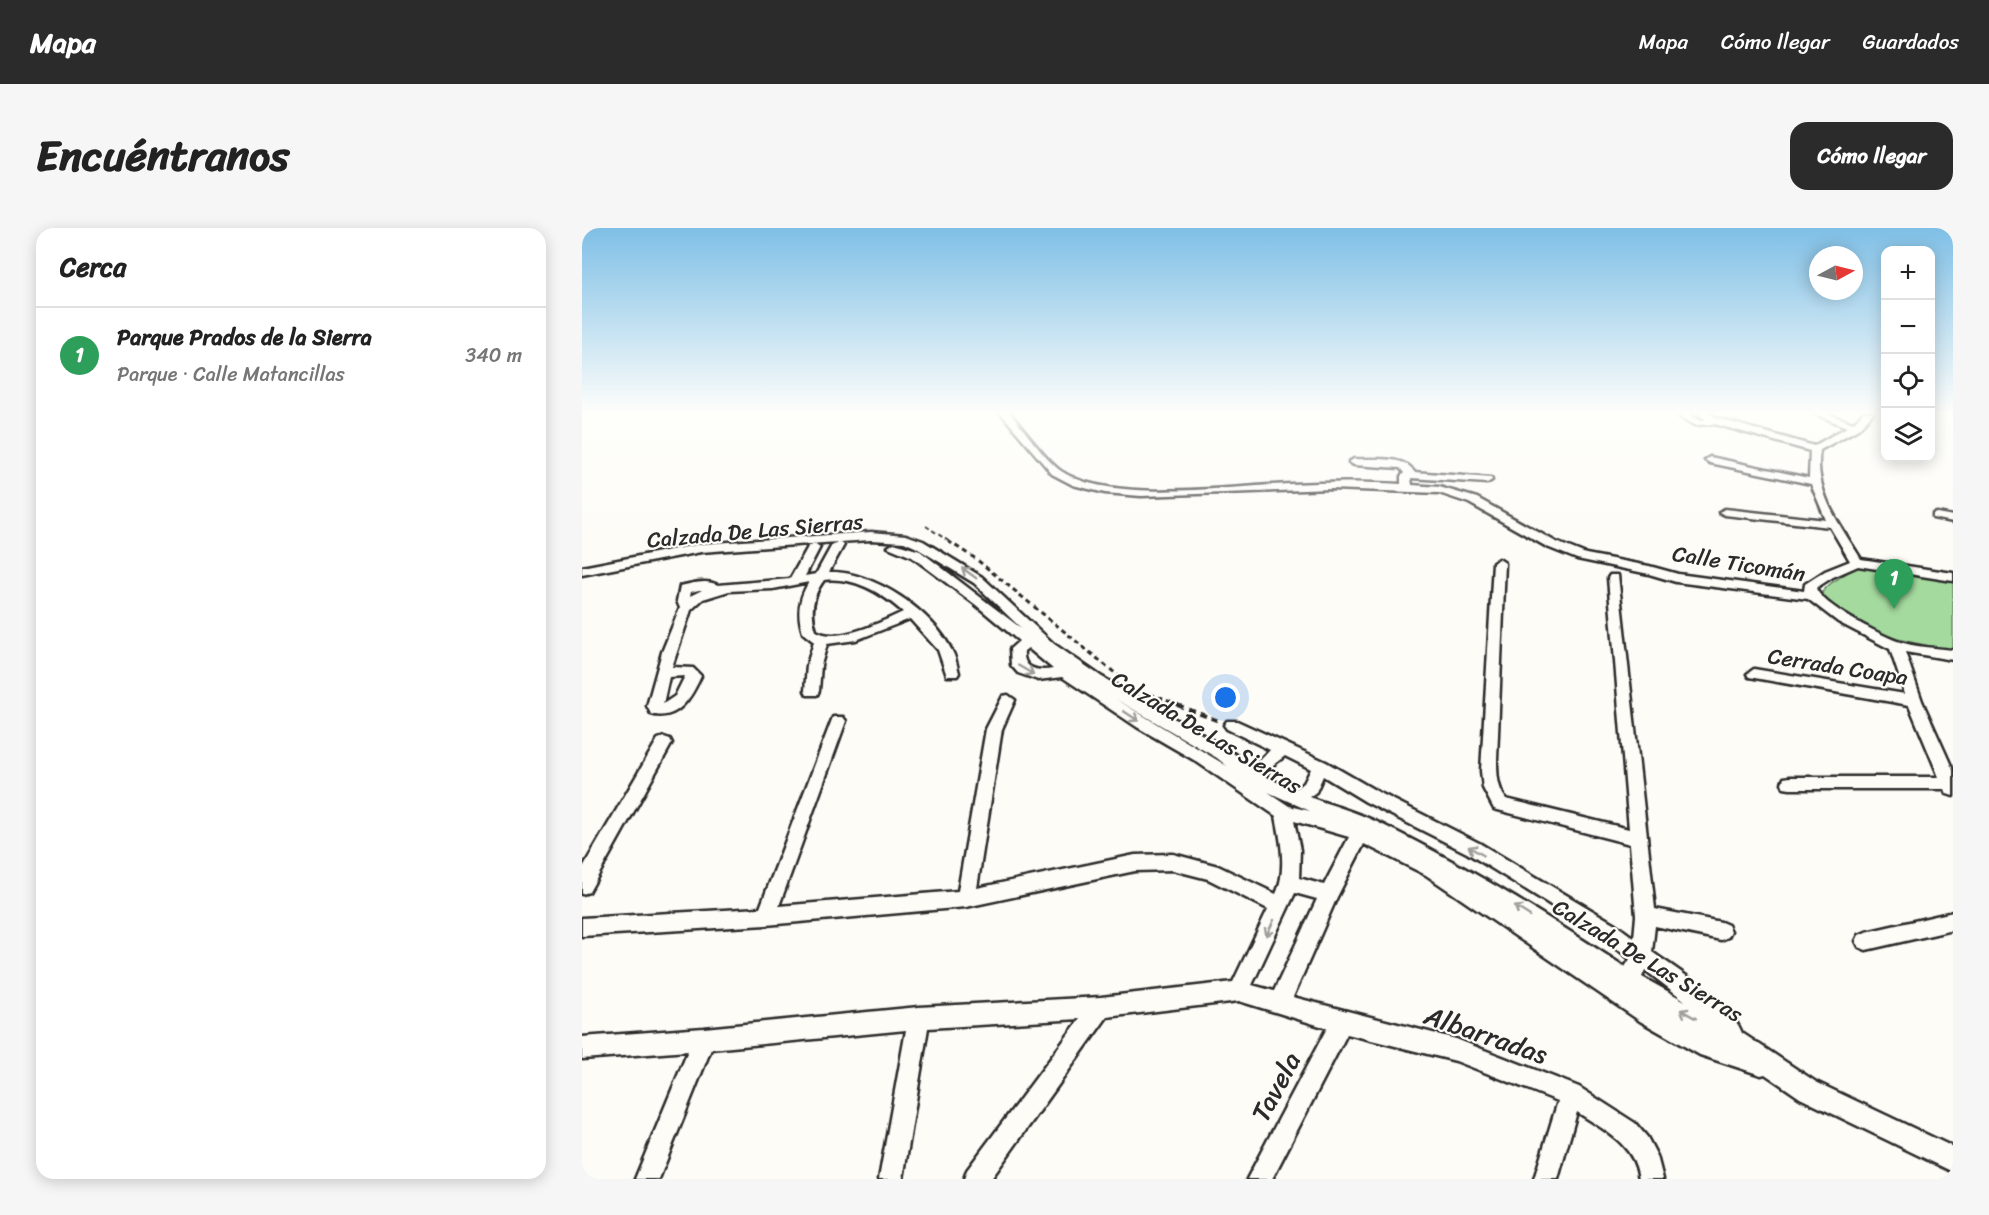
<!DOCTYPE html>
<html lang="es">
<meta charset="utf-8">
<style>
body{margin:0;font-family:Sriracha,sans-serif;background:#f6f6f6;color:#222}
.controls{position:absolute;right:18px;top:18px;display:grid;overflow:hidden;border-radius:12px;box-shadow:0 3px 15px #0003}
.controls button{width:54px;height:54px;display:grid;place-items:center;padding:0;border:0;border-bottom:2px solid #e0e0e0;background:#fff;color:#222;font:30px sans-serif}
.compass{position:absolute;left:1227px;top:18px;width:54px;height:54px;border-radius:50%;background:#fff;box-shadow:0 3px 15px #0003;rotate:83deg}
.you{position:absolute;left:644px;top:470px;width:21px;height:21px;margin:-15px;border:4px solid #fff;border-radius:50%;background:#1a73e8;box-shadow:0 0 0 9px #1a73e833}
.badge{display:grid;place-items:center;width:39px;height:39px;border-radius:50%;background:#2b2b2b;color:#fff;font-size:20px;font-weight:700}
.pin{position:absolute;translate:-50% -50px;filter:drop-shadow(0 2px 3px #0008)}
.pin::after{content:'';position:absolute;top:32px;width:21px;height:18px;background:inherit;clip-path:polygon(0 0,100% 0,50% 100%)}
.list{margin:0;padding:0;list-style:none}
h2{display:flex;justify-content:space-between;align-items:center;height:78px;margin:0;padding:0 24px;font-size:26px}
h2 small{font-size:20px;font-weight:400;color:#767676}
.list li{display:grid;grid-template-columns:39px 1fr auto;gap:18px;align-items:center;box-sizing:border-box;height:96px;padding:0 24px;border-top:2px solid #e0e0e0}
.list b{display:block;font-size:22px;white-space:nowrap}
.list p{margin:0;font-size:20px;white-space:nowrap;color:#767676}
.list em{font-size:20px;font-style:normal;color:#767676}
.icon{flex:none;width:33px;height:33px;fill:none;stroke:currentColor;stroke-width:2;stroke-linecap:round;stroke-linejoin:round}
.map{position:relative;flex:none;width:1371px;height:951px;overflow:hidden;border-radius:18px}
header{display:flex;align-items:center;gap:36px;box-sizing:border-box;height:84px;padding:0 30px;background:#2b2b2b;color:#fff}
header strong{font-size:28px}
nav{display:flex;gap:33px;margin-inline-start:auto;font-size:21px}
.intro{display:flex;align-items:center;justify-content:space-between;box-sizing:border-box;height:144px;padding:0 36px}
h1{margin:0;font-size:42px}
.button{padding:15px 27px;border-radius:18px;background:#2b2b2b;color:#fff;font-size:21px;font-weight:700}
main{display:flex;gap:36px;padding:0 36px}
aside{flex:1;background:#fff;border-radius:18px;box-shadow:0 3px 15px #0003}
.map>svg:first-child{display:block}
.green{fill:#a4da9e;stroke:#688264;stroke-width:1.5}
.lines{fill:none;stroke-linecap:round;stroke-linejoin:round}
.minor-casing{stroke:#2b2b2b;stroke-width:5}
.path-far2{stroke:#2b2b2b;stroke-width:2;stroke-dasharray:4.5 3;stroke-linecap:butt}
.path-far1{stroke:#2b2b2b;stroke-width:3;stroke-dasharray:5 4;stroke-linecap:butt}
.path{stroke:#2b2b2b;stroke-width:4;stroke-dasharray:7 5;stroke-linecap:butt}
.minor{fill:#fdfcf7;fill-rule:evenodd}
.oneway{stroke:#9e9e9b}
.labels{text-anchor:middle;stroke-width:4.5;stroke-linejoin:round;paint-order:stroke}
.street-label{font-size:22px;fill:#2b2b2b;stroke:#fdfcf7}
.near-street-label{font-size:27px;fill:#2b2b2b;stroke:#fdfcf7}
</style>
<header>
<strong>Mapa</strong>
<nav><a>Mapa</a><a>Cómo llegar</a><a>Guardados</a></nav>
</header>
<div class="intro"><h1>Encuéntranos</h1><a class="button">Cómo llegar</a></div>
<main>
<aside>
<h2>Cerca<small></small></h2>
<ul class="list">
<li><span class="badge" style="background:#2e9e5b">1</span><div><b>Parque Prados de la Sierra</b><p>Parque · Calle Matancillas</p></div><em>340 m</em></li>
</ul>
</aside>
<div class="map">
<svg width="1371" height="951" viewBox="0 0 1371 951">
<rect width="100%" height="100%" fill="#fdfcf7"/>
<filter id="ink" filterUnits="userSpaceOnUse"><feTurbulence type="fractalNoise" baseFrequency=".0167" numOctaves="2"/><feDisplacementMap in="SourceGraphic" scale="12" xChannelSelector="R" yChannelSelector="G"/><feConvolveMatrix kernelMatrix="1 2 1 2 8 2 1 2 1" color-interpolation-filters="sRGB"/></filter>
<g filter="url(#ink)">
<!-- green -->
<path class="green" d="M 1275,338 L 1371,351 L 1371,422 C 1330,415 1261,405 1240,364 L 1249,355 Z"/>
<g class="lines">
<defs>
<path id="minor" d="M 418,184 L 427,184 C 441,200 463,232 479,243 C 528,276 651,258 709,256 C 746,254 783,254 819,256 L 819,248 L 822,245 L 818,240 L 772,237 L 767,234 L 772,231 C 788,232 824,227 832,244 L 909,250 L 910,252 L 905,255 L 829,250 L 830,257 L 857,259 L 895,270 L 974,314 L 1004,326 L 1067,338 L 1096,346 L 1222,363 L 1223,356 L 1243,343 L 1268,333 L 1248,299 L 1143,287 L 1137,284 L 1143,281 L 1244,292 L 1229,256 L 1128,235 L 1123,232 L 1128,229 L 1227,250 L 1228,223 L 1133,196 L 1113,197 L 1098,189 L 1101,184 L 1110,184 L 1108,188 L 1117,192 L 1124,192 L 1114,184 L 1126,184 L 1134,190 L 1232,218 L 1265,199 L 1228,184 L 1242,184 L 1271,195 L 1282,184 L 1292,184 L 1276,201 L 1238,222 C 1231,264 1259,298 1279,331 L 1371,345 L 1371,353 L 1276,338 L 1251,349 L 1234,360 C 1240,378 1297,406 1315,413 C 1332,419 1353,420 1371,422 L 1371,432 L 1323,424 L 1340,473 L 1371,542 L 1371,568 L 1365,566 L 1363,561 L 1208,561 L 1202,560 L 1200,555 L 1202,550 L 1208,549 L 1357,549 L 1327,477 L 1167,449 L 1165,446 L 1172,441 L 1323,466 L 1308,421 L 1256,394 L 1226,371 L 1094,354 L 1067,346 L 995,331 L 965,319 L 887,275 L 857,265 L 749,261 L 559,268 L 523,265 L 491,257 L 470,246 Z
M 1355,285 L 1371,288 L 1371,294 L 1351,290 L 1351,286 Z
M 289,304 L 324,307 L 341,313 L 400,349 L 472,416 L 520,449 L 647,522 L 671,540 L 688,522 L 645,501 L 642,497 L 645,493 L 655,493 L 744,534 L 796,564 L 897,615 L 1033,696 L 1052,710 L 1054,688 L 1048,616 L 912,581 L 901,560 L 899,543 L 911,335 L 917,331 L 923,335 L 915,531 C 915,545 915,559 924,571 L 1047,601 L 1026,350 L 1028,347 L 1036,347 L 1073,681 L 1139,694 L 1146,697 L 1149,703 L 1146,709 L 1139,712 L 1073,698 L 1070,724 C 1098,744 1147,773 1160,805 L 1234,854 L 1371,919 L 1371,944 L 1218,870 L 1183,846 L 1179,847 L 1118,827 L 1058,793 L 844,647 L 782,616 L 755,669 L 711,769 L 874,811 L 997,859 L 1053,895 L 1065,909 L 1075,928 L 1081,951 L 1057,951 C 1053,916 1022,902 995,884 L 976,951 L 952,951 L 976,873 L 874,833 L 765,806 L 690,951 L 665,951 L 745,800 L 657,773 L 525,789 L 409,951 L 382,951 L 385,942 L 498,791 L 346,800 L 321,951 L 297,951 L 324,802 L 129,821 L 77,951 L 53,951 L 106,823 L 0,831 L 0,809 L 122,800 L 337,779 L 519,769 L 651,754 L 686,681 L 626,651 L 591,642 L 553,643 L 384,679 L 184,697 L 0,708 L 0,690 L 178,680 L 251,489 L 261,489 L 264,493 L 197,678 L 376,663 L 404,501 L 421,468 L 426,467 L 433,472 L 420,501 L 395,660 L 553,627 L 591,626 L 636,638 L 694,666 C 705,642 699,613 694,588 L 612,532 L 555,499 L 480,449 L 456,452 L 436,445 L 429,437 L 428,421 L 437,413 L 394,377 L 330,329 L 306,319 L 312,315 L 338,323 L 440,401 L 392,355 L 333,319 L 322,314 L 289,312 L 257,314 L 262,317 L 247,344 C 290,342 352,384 370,423 C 374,430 375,438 377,445 L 375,448 L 365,448 L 356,422 L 328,391 L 274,412 L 245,416 L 239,437 L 237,463 L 235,467 L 225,467 L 223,463 L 225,437 L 232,414 L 221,405 C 215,387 216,371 227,354 L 191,361 L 147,363 L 121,371 L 109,382 L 90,439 L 111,440 L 119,448 C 110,468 96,494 69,486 L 65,478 L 80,424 L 98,380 L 95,373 L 98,358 C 111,355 125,351 136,357 L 208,351 L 226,319 L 232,315 L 238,319 L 223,348 L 234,346 L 250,317 L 255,314 L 119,324 L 0,347 L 0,339 L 119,316 ZM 242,352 C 273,349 298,364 321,384 C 299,394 256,416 234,403 C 228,384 230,368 242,352 ZM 117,362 L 120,362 L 108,368 L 109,364 ZM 446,420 L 471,441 C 456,444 440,441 442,423 ZM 103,448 L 93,468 L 81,476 L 87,449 ZM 532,470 L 635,530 L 645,538 ZM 703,528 L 729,541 L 722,555 L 711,562 L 683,548 L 691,537 ZM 741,548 L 784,574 L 885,625 L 1019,708 L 1048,731 L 1043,739 C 963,687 882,636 795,594 C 774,584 749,577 727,569 L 734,564 ZM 686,564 L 728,583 L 707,578 ZM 712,593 L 767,609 L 742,657 L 717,650 L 718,622 ZM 713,665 L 735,671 L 692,763 L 670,757 ZM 1063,742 L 1102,772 L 1103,773 L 1060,749 Z
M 82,509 L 88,511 L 90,515 L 7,664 L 0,666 L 0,641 L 76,511 Z
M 1371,684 L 1371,702 L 1284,722 L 1277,719 L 1274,713 L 1277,707 L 1284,704 Z"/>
</defs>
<!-- minor casing -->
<use href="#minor" class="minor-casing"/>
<!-- path-far2 -->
<path class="path-far2" d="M 344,298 L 368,314"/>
<!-- path-far1 -->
<path class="path-far1" d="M 366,313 L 394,331 L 539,450
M 568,466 L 599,478"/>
<!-- path -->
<path class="path" d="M 595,477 L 637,493"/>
<!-- minor -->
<use href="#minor" class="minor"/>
</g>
<!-- one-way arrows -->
<defs><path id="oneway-shaft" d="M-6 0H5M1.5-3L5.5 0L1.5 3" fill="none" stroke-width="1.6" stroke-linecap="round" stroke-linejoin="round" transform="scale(1.5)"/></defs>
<g class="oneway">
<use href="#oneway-shaft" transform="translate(387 345) rotate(-144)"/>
<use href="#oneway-shaft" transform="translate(444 442) rotate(30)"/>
<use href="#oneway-shaft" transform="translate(549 488) rotate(33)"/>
<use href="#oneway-shaft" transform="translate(894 623) rotate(-150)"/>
<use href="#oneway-shaft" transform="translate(940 683) rotate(-148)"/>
<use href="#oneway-shaft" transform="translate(688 700) rotate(116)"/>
<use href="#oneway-shaft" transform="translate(1106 786) rotate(-151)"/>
</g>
</g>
<!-- sky -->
<linearGradient id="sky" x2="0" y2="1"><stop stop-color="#7fbfe6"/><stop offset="0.58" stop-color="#fefefb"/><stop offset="1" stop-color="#fefefb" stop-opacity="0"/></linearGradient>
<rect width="1371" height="318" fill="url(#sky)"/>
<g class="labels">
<!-- street labels -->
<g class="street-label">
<text transform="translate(173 302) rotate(-5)" y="8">Calzada De Las Sierras</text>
<text transform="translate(1157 335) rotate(9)" y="8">Calle Ticomán</text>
<text transform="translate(1256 438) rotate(9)" y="8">Cerrada Coapa</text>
<text transform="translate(625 504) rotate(31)" y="8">Calzada De Las Sierras</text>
<text transform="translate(1066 732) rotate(31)" y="8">Calzada De Las Sierras</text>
</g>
<!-- near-street labels -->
<g class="near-street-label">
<text transform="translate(904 807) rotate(19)" y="9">Albarradas</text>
<text transform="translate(694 859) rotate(-62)" y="9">Tavela</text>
</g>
</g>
</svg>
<div class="controls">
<button>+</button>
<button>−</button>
<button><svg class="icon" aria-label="locate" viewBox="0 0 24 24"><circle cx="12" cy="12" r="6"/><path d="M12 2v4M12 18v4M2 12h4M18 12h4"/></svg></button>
<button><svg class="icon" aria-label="layers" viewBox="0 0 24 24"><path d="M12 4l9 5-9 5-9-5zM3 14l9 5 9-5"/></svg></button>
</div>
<svg class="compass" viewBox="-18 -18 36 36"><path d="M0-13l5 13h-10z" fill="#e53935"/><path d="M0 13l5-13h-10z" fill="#767676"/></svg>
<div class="you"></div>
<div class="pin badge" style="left:1312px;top:381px;background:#2e9e5b">1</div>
</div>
</main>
